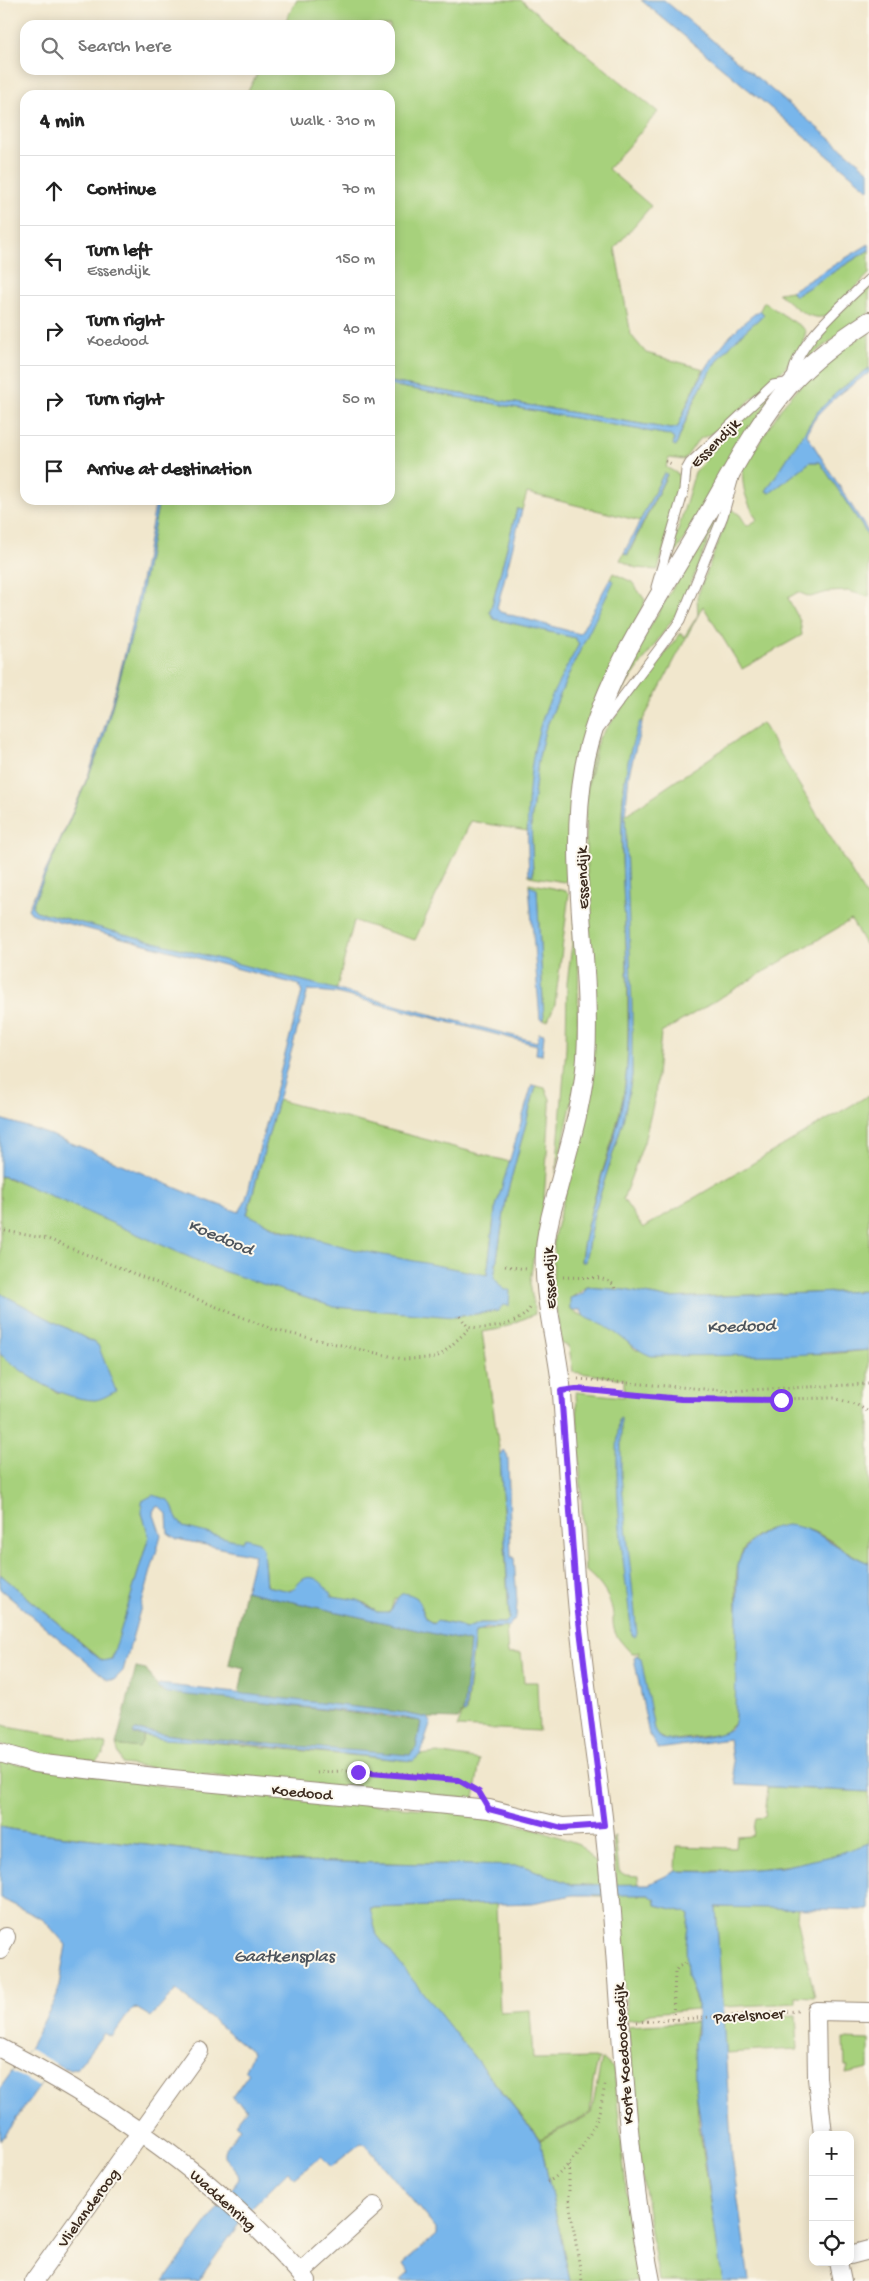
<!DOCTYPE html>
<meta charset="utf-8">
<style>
body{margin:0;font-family:"Gochi Hand",sans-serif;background:#f6f6f6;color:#222}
.controls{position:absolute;right:15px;bottom:15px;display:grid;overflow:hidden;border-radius:10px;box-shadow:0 2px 12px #0003}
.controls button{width:45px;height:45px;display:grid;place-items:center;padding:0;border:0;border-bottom:1px solid #e0e0e0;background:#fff;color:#222;font:25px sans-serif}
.stop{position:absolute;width:15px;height:15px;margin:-11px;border:4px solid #7c3aed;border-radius:50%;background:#fff}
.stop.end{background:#7c3aed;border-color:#fff;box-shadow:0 1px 5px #0008}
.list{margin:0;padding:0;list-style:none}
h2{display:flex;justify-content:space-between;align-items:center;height:65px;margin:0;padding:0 20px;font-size:21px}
h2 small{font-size:16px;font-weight:400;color:#767676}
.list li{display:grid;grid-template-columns:32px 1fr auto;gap:15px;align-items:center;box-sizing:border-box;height:70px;padding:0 20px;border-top:1px solid #e0e0e0}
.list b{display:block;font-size:19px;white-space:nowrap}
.list p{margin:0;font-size:16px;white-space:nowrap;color:#767676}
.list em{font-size:16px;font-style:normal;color:#767676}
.icon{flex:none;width:28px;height:28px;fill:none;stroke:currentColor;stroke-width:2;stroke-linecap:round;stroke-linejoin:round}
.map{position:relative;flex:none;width:869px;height:2281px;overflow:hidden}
.search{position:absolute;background:#fff;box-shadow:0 2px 12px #0003;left:20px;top:20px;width:375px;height:55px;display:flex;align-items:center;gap:12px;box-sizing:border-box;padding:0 18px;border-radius:15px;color:#767676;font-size:19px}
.panel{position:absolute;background:#fff;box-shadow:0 2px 12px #0003;left:20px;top:90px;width:375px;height:415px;border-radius:15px}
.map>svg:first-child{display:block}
.green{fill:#a7d17c;stroke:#717e4d}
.forest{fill:#85b36c;stroke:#606e45}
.water{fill:#78b6eb;stroke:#5a7084}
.pier{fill:#f1e7cd}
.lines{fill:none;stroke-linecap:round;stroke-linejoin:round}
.lane-casing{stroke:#968876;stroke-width:11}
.street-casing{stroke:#968876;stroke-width:20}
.path{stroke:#968876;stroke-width:3;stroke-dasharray:1 4;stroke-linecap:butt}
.lane{stroke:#fff;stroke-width:9}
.street{stroke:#fff;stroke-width:18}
.route{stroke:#7c3aed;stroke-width:6}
.labels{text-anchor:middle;stroke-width:4;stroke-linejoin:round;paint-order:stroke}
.street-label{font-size:16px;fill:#3b2a1e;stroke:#fbf7ec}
.water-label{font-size:18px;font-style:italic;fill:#4d545c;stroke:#fbf7ec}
</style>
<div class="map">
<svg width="869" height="2281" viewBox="0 0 869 2281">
<rect width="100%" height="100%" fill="#fbf7ec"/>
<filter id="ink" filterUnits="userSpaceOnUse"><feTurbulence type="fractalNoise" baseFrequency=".02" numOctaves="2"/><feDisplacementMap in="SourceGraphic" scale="10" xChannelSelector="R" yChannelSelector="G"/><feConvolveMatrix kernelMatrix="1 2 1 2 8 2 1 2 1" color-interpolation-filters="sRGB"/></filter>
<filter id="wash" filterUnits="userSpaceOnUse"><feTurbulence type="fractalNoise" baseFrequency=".0096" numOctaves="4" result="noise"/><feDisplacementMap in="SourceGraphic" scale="20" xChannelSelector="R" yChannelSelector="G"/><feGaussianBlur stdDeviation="1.12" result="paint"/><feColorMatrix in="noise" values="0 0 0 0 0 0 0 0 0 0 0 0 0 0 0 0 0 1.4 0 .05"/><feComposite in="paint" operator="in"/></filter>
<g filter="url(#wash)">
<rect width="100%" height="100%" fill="#f1e7cd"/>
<!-- green -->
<path class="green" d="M 297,0 L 521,0 L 658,112 L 608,169 L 651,206 L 615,248 L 631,335 L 646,353 L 704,369 L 689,399 L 678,427 L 671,429 L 390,382 L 390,95 L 246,95 L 259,70 L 390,70 L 390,25 L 283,25 Z
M 869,250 L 869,274 L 828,315 C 810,324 792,304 778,293 L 791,291 L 795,296 Z
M 869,286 L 869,313 L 805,360 C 808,336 852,303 869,286 Z
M 764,302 L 803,328 L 806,331 L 802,346 L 784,369 L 718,430 L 698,440 L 684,460 L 669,458 L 666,467 L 678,474 L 680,488 L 658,570 L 636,568 L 620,560 L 624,553 L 628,555 L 667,475 L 664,473 L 640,521 L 527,493 L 522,510 L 517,509 L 490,612 L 494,619 L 576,638 L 579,644 L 547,708 L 534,750 L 527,831 L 471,821 L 415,940 L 354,921 L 336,991 L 35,911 L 32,906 L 101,747 L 137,615 L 159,500 L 390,500 L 390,385 L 669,435 L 674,439 L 676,446 C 699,387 712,356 764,315 L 760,310 Z
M 869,331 L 869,369 L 837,392 L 818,411 L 766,491 L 770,493 L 810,462 L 820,462 L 869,537 L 869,597 L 848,591 L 828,592 L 810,597 L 798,592 L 788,598 L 800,621 L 802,635 L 742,669 L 703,606 L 698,615 L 649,709 C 615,764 621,836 624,900 C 626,954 630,1009 627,1063 C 624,1131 588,1193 581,1261 L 585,1261 L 593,1217 L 623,1121 L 632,1076 L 625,815 L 762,723 L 869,901 L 869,951 L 851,920 L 661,1033 L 655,1097 L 644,1142 L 623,1199 L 643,1228 L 869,1095 L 869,1291 L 665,1298 L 625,1290 L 587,1287 L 571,1298 L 570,1310 L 613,1329 L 636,1350 L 830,1354 L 869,1350 L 869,1563 C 848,1555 831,1538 812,1531 C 788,1522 755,1526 742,1552 C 733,1571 737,1595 737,1616 C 738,1647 739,1693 734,1723 L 723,1734 L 667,1741 L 657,1735 L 654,1729 L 638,1655 L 639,1652 L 632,1654 C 626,1647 616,1638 614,1629 C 612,1622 614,1615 612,1609 C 608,1592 598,1581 585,1570 L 576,1392 L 624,1397 L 624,1379 L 573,1372 L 569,1347 L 561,1343 L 553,1287 L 554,1237 L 576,1150 L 587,872 L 585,821 L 587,790 L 598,739 L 681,633 L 684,637 L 698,615 L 697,597 L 731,509 L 740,515 L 747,526 L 757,520 C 747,502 741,488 743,468 L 784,404 L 816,368 Z
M 775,390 L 667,567 L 695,472 L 732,430 Z
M 723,502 L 696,572 L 677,613 L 607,712 L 643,639 Z
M 613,573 L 632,582 L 645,600 L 643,607 L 606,679 L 571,879 L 564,882 L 529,876 L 529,874 L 533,874 L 531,822 L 538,761 L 545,730 L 571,669 L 613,581 L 610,579 Z
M 529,883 L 566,891 L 569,894 L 555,1004 L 548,1020 L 544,1020 L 537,890 L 529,886 Z
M 577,906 L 579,952 L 577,1079 L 556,1173 L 566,1048 L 567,983 Z
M 536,1086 L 545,1088 L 550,1099 L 550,1107 C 546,1157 546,1207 536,1256 L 533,1259 L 530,1283 L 535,1314 L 500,1329 L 482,1332 L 500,1455 L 509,1619 L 505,1623 L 480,1623 L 465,1629 L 458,1625 L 436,1621 L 434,1624 L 426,1618 L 421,1606 L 394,1599 L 391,1610 L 385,1613 L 377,1612 L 365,1603 L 332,1596 L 328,1590 L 297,1587 L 284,1591 L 266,1586 L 263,1549 L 183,1527 L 175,1517 L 168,1500 L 142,1513 L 149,1536 L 115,1651 C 112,1658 110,1662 103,1661 L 0,1574 L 0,1354 L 58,1393 L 98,1345 L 0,1293 L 0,1176 L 454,1317 L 498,1311 L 504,1290 L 494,1278 L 507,1194 Z
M 278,1100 L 510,1162 L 495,1210 L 487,1276 C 406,1260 322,1249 247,1215 Z
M 506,1627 L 508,1654 L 521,1653 L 524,1682 L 537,1682 L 539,1731 L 457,1727 L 463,1712 L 466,1712 L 475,1632 Z
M 0,1724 L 13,1728 L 106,1744 L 104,1754 L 97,1761 L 45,1756 L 0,1744 Z
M 144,1736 L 412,1761 L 420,1755 L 438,1753 L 480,1760 L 474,1799 L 225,1777 L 122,1764 L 116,1745 L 139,1748 Z
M 0,1761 L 182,1789 L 473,1813 L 540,1830 L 579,1844 L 596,1863 L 602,1882 L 603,1896 L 594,1896 L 593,1884 L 573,1885 L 523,1866 L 289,1861 L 21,1831 L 0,1827 Z
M 768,1787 L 869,1792 L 869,1843 C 809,1869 741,1872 676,1871 L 677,1846 L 736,1848 L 737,1837 L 753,1836 L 756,1818 L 765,1817 Z
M 615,1836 L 619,1871 L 625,1875 L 638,1876 L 638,1897 L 640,1895 L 649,1895 L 656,1900 L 656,1905 L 685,1912 L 689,1915 C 687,1935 685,1955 688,1975 C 689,1987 697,1997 697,2009 L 650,2013 L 643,2018 L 627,2020 L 613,1837 Z
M 496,1904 L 500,2012 L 530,2010 L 533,2059 L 599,2058 L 593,2082 L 590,2113 L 540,2139 L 376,1935 L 369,1908 Z
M 716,1907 L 798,1908 L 797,1918 L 815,1997 L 796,1996 L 796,2003 L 722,2007 Z
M 796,2015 L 798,2049 L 725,2053 L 723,2020 Z
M 697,2022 L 694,2043 L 698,2119 L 723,2281 L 659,2281 L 637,2145 L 628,2026 Z
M 844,2039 L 869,2040 L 869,2069 L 846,2074 L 848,2066 L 845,2066 Z
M 602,2058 L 614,2069 L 626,2189 L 642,2281 L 570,2281 L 540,2140 L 591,2114 Z"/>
<!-- forest -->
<path class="forest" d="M 245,1591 L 471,1642 L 463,1712 L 458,1719 L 428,1718 L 398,1712 L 239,1694 L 244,1668 L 229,1664 Z
M 136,1667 L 146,1669 L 160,1691 L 421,1721 L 416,1748 L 410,1755 L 389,1755 L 194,1738 L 135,1730 L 134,1734 L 144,1736 L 139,1748 L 116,1745 Z"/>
<!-- water -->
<path class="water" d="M 641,0 L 664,0 L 869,171 L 869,190 Z
M 869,244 L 869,250 L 795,296 L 791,291 Z
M 760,310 L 764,315 C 714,354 697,388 676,446 L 673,445 L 674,439 L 669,435 L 390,385 L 390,382 L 671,429 L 678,427 C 696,381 718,339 760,310 Z
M 869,368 L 869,373 C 850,386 812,412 807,435 L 869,533 L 869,537 L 820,462 L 810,462 L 770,493 L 766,491 L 818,411 L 837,392 Z
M 664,473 L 667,474 L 627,555 L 624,553 Z
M 156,500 L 159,500 L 137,615 L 101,747 L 32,906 L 36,911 L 537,1042 L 539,1033 L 544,1034 L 542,1055 L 536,1054 L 537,1045 L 336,993 L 308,990 L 247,1214 L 278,1229 L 357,1250 L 487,1275 L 495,1210 L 532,1085 L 536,1086 L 507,1194 L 494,1278 L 504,1290 L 510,1290 L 509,1306 L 503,1305 L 498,1311 L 454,1317 L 334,1307 L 216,1269 L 10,1178 L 0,1176 L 0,1119 C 83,1141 158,1185 239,1212 L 245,1202 L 302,992 L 299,985 L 32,914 L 28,909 C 48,864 72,819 89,773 C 121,685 140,592 156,500 Z
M 517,509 L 522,510 L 497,608 L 500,612 L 580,634 L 610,579 L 614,581 L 571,669 L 545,730 L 538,761 L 531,822 L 533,875 L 529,874 C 526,819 526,761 546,709 C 555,687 568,665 579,644 L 575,638 L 494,619 L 490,612 Z
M 640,721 L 642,723 L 629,774 L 625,815 L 632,1006 L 632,1076 L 623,1121 L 593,1217 L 585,1262 L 581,1262 C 587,1201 618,1146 625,1086 C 633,1020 626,951 623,886 C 621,830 619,773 640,721 Z
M 529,886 L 537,889 L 544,1020 L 540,1019 Z
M 587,1287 L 625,1290 L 666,1298 L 869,1291 L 869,1350 L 792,1355 L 651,1356 C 631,1348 617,1331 597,1322 C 590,1320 583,1318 581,1310 L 570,1310 L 570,1298 L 582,1294 Z
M 0,1293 L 98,1345 L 116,1391 C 110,1394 101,1400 94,1400 C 60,1399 25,1375 0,1354 Z
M 621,1418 L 621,1475 L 637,1634 L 635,1637 L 632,1635 C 624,1566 612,1488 619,1419 Z
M 503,1450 L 507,1454 L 508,1459 L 511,1557 L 514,1557 L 517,1603 L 516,1617 L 508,1627 L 487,1628 L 475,1632 L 465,1714 L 463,1712 L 470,1642 L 245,1591 L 254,1555 L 177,1539 L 168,1533 L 167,1514 L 159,1506 L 155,1508 L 153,1512 L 161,1535 L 123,1671 L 114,1680 L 108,1680 L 0,1589 L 0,1574 L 102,1661 L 112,1659 L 149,1536 L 142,1513 L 142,1501 L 153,1495 L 168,1500 L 172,1505 L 176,1517 L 183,1527 L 242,1542 L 245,1538 L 259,1542 L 263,1549 L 266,1586 L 290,1591 C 296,1588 297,1584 302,1580 C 314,1571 327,1587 332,1596 L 358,1600 L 377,1612 L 389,1612 C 398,1603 396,1585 417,1598 L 426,1618 L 433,1624 L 436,1621 L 458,1625 L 465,1629 L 480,1623 L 505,1623 L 509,1619 L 509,1610 L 500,1455 Z
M 787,1525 C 818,1527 841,1553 869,1563 L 869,1792 L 736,1785 L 729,1739 L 658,1749 L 649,1735 L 634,1658 L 636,1655 L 641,1658 L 654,1729 L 660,1738 C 670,1744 721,1737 730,1729 C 734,1725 735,1720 735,1714 L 738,1563 C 746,1540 763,1528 787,1525 Z
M 159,1684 L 398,1712 L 428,1718 L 431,1722 L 420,1755 L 413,1761 L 246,1744 L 161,1739 L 135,1734 L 133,1733 L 135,1730 L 194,1738 L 410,1755 L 416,1748 L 421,1723 L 420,1721 L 401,1717 L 167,1693 L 157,1688 Z
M 0,1827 L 21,1831 L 289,1861 L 523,1866 L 573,1885 L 649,1884 L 676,1871 L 713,1872 L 781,1867 L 832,1856 L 869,1843 L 869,1910 L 716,1907 L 732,2156 L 749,2281 L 723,2281 L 719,2260 L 695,2083 L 694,2043 L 697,2033 L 697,2002 L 687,1976 L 686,1944 L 689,1915 L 685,1912 L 656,1905 L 656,1900 L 649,1895 L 573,1895 L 532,1903 L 370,1908 L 377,1935 L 540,2140 L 570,2281 L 400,2281 L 409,2273 L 403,2264 L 436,2235 L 436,2229 L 366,2145 L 361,2143 L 331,2167 L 321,2156 L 295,2178 L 288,2171 L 249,2210 L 198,2281 L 164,2281 L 239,2179 L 238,2174 L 224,2157 L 224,2151 L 240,2128 L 235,2124 L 247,2109 L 232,2097 L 249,2073 L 245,2069 L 252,2054 L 251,2051 L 176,1990 L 151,2017 L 136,2008 L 131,2010 L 112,2037 L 104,2033 L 77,2068 L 70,2070 L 56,2064 L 0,2141 L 0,2088 L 30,2047 L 57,1996 L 66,1945 L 44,1920 L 0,1898 Z"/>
<!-- pier -->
<path class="pier" d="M 29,2048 L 56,2064 L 39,2087 L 12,2072 Z"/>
</g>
<g filter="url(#ink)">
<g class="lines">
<defs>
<path id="lane" d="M 656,587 L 684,490 L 686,470 L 690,463 L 773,385 L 792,382 C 792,345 844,304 869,279
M 600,727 L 680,621 L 723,516 L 734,477"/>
<path id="street" d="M 0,1753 L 35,1763 L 172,1779 L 489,1809 L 562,1827 L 604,1825
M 0,1950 L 6,1937
M 0,2048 C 115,2107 222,2183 307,2281
M 823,2135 L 817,2078 L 816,2011 L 869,2012
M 850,2255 L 869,2250
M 838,2262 L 842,2281
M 300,2273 L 374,2206
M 34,2281 L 199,2051
M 651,2281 C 620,2128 621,1972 603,1817 C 594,1745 583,1673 577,1601 C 571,1532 567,1463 562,1394 C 558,1346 542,1299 545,1250 C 546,1230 552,1209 558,1189 C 569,1146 583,1103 586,1058 C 592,962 567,863 584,768 C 599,682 657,601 700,527 C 728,480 753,428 789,386 C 812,360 840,340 869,321"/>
</defs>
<!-- lane casing -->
<use href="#lane" class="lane-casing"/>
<!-- street casing -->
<use href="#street" class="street-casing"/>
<!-- path -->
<path class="path" d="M 665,461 L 674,465
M 0,1230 L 48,1239 L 274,1330 L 403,1359 L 434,1358 L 442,1354 L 471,1327
M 505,1266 L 526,1269
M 563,1277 L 599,1278 L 609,1281 L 614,1285 L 615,1289
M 460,1316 L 467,1326 C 486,1331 519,1326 530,1308
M 578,1379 L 730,1391 L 869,1384
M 579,1389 L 703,1400 L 835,1398 L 857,1405 L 869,1412
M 317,1773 C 345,1768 431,1773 458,1780 C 462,1782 467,1785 471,1788
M 673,2019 L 675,1972 L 678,1967 L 688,1962
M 637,2022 L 798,2011
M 569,2165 L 569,2200 L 582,2281
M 547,2182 C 565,2175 593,2134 598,2116 C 601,2106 603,2095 605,2085"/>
<!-- lane -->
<use href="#lane" class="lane"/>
<!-- street -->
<use href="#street" class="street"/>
</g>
</g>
<g class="lines" filter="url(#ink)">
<!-- route -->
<path class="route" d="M 358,1772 L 458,1780 L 479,1792 L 489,1809 L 562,1828 L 604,1825 L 577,1605 L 561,1391 L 576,1389 L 681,1399 L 781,1400"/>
</g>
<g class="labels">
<!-- street labels -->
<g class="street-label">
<text transform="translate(714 442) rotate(-45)" y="6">Essendijk</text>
<text transform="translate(581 878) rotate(-92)" y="6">Essendijk</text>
<text transform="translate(548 1278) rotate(-93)" y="6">Essendijk</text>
<text transform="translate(302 1791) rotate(5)" y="6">Koedood</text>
<text transform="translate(749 2014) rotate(-4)" y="6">Parelsnoer</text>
<text transform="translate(622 2054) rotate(-94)" y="6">Korte Koedoodsedijk</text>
<text transform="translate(224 2199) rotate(42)" y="6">Waddenring</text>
<text transform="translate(87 2207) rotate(-54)" y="6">Vlielanderoog</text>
</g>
<!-- water labels -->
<g class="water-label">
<text transform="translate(221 1236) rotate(23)" y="6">Koedood</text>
<text transform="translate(741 1325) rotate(-2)" y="6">Koedood</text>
<text x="284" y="1961">Gaatkensplas</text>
</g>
</g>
</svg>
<div class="controls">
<button>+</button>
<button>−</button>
<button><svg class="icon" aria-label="locate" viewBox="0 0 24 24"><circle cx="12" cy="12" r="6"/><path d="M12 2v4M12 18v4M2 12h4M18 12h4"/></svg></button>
</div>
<div class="stop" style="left:781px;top:1400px"></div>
<div class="stop end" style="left:358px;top:1772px"></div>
<div class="search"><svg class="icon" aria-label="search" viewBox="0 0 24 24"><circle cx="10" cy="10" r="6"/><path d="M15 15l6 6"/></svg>Search here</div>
<section class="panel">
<h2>4 min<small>Walk · 310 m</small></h2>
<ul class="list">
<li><svg class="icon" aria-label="ahead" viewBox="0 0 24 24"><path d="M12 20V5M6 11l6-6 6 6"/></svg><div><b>Continue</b></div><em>70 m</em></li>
<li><svg class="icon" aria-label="left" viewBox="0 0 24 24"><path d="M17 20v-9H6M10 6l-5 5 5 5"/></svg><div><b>Turn left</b><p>Essendijk</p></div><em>150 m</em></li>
<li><svg class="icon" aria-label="right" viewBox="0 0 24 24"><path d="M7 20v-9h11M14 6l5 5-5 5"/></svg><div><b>Turn right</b><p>Koedood</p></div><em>40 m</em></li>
<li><svg class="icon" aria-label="right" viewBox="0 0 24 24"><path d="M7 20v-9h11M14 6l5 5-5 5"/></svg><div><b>Turn right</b></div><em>50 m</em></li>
<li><svg class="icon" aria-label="arrive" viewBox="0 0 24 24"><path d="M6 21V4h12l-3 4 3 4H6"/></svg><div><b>Arrive at destination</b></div></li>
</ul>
</section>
</div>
